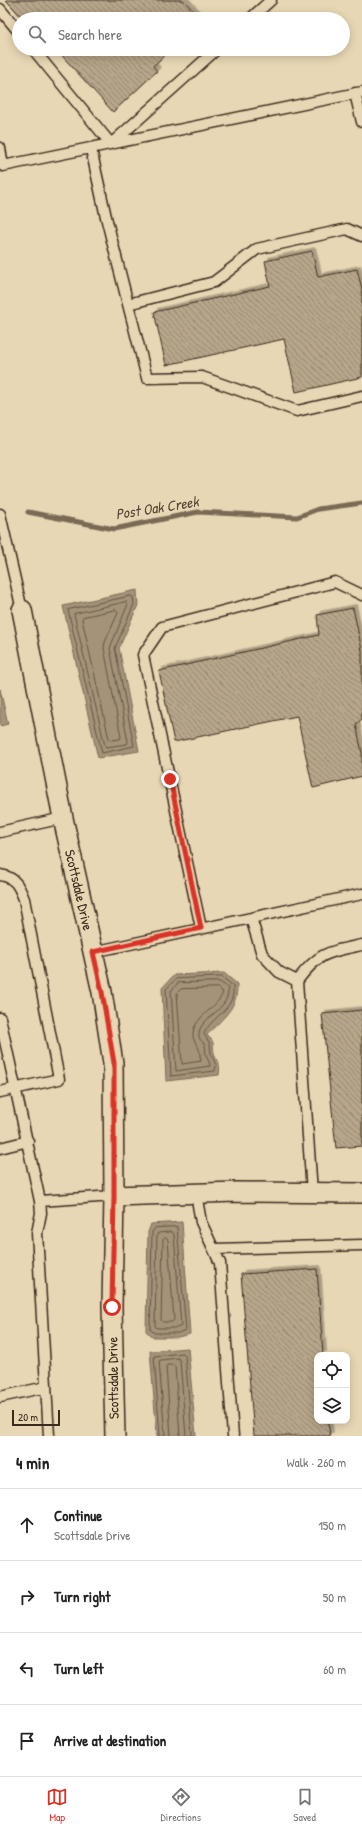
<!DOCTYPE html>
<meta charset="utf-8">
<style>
body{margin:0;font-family:"Patrick Hand",sans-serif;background:#f2f2f2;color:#222}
.controls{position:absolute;right:12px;bottom:12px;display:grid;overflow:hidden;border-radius:8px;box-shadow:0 2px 10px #0003}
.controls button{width:36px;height:36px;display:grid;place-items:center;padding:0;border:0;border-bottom:1px solid #e0e0e0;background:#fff;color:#222;font:20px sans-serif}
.scale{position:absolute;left:12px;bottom:10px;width:48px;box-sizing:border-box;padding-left:4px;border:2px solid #3b2a1e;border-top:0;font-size:11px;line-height:14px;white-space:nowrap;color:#3b2a1e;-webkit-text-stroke:3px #e8d7b4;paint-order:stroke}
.stop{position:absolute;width:12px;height:12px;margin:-9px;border:3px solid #d93025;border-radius:50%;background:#fff}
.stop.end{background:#d93025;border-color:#fff;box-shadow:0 1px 4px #0008}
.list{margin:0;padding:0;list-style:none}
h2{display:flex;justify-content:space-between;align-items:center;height:52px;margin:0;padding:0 16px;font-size:17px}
h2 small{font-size:13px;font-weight:400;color:#767676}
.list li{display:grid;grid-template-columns:26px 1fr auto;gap:12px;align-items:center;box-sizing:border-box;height:72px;padding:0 16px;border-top:1px solid #e0e0e0}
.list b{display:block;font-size:15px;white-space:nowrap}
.list p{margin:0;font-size:13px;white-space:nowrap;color:#767676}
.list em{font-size:13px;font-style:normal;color:#767676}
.icon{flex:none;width:22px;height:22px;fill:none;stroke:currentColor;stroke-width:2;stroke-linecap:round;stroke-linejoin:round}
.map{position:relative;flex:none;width:362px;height:1436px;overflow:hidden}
.search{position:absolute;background:#fff;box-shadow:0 2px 10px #0003;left:12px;right:12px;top:12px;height:44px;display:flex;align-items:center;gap:10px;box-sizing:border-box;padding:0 14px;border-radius:22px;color:#767676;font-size:15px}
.sheet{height:340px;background:#fff}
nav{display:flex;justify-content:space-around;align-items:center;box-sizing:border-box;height:56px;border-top:1px solid #e0e0e0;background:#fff;font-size:11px;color:#767676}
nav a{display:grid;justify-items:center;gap:2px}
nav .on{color:#d93025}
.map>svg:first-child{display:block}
.water{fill:#a49379;stroke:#7a6955}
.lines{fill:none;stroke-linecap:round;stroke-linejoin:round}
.shore{stroke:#655442;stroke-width:1}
.stream{stroke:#7a6955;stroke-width:5}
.building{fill:url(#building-back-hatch);stroke:#3b2a1e;filter:url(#shadow)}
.lane-casing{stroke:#3b2a1e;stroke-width:13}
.street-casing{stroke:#3b2a1e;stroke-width:22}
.lane{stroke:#e8d7b4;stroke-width:10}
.street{stroke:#e8d7b4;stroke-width:19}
.route{stroke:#d93025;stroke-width:5}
.labels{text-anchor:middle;stroke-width:3;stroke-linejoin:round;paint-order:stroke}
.street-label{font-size:14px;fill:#3b2a1e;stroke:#e8d7b4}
.water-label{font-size:15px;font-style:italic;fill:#554435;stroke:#e8d7b4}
</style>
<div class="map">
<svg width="362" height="1436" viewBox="0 0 362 1436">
<defs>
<pattern id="building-back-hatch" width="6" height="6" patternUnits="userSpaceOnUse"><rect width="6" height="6" fill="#b7a68a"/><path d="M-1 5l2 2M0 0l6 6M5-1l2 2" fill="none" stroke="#968770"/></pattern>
<filter id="shadow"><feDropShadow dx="3.5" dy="-3.5" stdDeviation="0" flood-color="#0004"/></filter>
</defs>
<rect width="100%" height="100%" fill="#e8d7b4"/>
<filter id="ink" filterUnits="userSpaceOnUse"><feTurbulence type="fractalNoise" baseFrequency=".025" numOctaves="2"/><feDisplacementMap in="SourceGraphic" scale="8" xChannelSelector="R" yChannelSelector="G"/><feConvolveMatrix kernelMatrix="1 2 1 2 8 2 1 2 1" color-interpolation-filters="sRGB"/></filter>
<g filter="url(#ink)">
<!-- water -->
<path class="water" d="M 137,590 L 138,605 L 119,648 L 139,751 L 98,758 L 63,606 Z
M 0,689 L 8,724 L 0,726 Z
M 224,973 L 237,984 C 238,1009 223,1017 207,1035 C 216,1044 212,1042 214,1053 C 217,1064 221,1061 219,1075 L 166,1081 L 162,988 L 174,975 Z
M 182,1222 L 190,1334 L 178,1337 L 152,1337 L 146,1331 L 148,1232 L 151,1224 Z
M 188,1348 L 196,1436 L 157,1436 L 150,1351 Z"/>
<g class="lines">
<!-- shore -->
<path class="shore" d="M 131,596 L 133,597 L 134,604 L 115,648 L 134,746 L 102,753 L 68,610 Z
M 126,602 L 128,604 L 110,648 L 128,742 L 127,744 L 106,747 L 105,746 L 74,614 Z
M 116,610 L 118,613 L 105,642 L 104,648 L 121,737 L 120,739 L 111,740 L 109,739 L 82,619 L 83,617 Z
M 222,977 L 233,986 C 236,1010 212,1015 204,1034 L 210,1044 L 211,1054 L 216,1065 L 215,1071 L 171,1076 L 166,989 L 176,979 Z
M 220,982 L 228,988 C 231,1009 199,1018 199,1034 C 198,1040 203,1041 205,1045 C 206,1048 205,1052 206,1055 C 207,1059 210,1062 210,1066 L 176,1071 L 171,991 L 178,983 Z
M 218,988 L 223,992 C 219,1007 192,1018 193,1035 C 193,1041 197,1044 199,1049 C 200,1052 200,1058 201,1061 L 182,1064 L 177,993 L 181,989 Z
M 177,1227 L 186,1330 L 178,1333 L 154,1333 L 150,1329 L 152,1232 L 155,1228 Z
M 172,1232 L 174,1234 L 181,1326 L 177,1328 L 157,1328 L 155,1326 L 157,1234 L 159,1233 Z
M 166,1238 L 168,1240 L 174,1320 L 172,1322 L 163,1322 L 161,1320 L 163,1240 Z
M 160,1436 L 154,1356 L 183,1353 L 185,1355 L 192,1436
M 165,1436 L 159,1361 L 161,1360 L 178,1358 L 180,1360 L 186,1436
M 171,1436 L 166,1367 L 167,1365 L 173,1365 L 175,1366 L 180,1436"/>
<!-- stream -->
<path class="stream" d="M 28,512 L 114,529 L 198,512 L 297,517 L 318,509 L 362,503"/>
</g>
<!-- building -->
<path class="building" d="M 6,0 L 183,0 L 201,19 L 23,19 Z
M 56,49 L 172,49 L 153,66 L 157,71 L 113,112 Z
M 312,251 L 318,277 L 357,269 L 362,289 L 362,377 L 296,392 L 284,339 L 166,365 L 154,312 L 270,286 L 265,261 Z
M 353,608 L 362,650 L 362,719 L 356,724 L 362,753 L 362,776 L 313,788 L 297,716 L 174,742 L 159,671 L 319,635 L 317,615 Z
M 362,1010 L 362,1146 L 336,1148 L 322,1014 Z
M 317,1269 L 323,1355 L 317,1355 L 317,1421 L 328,1421 L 330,1436 L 254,1436 L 241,1274 Z"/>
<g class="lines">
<defs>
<path id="lane" d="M 0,9 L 19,32
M 250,19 L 271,0
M 33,49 L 111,144 L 217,49
M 355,93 L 362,122
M 0,148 L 3,166 L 362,92
M 91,149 L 106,217 L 128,304 L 214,282 L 257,249 L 347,229 L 362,236
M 128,304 L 147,378 L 202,377 L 297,411 L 362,396
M 0,514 L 22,610
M 0,832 L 63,818
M 0,875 C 15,877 19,886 24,899 L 59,1079 L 0,1092
M 251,918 L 262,954 L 279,972 L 297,981 L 312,1192
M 201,928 L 143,655 L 162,627 L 335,582 L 362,595
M 93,952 L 362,894
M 297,981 C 319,952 328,952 362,945
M 0,1018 L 40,1201 L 41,1213 L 37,1233 L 49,1436
M 0,1148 L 28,1141
M 196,1194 L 201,1222 L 220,1263 L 233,1436
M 40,1201 L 114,1196
M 215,1249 L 362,1245
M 0,1397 L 46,1387"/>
<path id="street" d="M 22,610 L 63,818 L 102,992 L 113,1063 L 114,1196 L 112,1307 L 115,1436
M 114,1196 L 236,1192 L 362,1193"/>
</defs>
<!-- lane casing -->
<use href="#lane" class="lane-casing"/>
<!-- street casing -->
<use href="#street" class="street-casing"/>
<!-- lane -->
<use href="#lane" class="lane"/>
<!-- street -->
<use href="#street" class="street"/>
</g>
</g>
<g class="lines" filter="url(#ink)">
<!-- route -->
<path class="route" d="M 112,1307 L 114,1196 L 114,1063 L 102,992 L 93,952 L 201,928 L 170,779"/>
</g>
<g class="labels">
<!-- street labels -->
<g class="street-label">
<text transform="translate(79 890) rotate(77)" y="5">Scottsdale Drive</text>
<text transform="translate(113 1378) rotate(-91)" y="5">Scottsdale Drive</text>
</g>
<!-- water labels -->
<g class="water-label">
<text transform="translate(157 508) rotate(-9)" y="5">Post Oak Creek</text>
</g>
</g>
</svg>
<div class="controls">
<button><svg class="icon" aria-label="locate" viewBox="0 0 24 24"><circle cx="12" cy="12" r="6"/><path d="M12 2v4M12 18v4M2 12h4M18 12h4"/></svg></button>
<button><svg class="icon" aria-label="layers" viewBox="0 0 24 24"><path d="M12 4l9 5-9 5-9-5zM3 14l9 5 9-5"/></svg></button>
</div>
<div class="scale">20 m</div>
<div class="stop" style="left:112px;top:1307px"></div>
<div class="stop end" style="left:170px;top:779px"></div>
<div class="search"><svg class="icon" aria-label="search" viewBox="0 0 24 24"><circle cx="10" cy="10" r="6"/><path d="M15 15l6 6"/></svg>Search here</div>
</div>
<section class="sheet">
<h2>4 min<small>Walk · 260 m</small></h2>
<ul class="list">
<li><svg class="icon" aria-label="ahead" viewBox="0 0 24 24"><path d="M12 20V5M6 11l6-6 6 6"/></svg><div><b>Continue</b><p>Scottsdale Drive</p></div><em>150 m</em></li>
<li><svg class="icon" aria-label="right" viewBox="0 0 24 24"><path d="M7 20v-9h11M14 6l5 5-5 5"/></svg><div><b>Turn right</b></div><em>50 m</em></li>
<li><svg class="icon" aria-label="left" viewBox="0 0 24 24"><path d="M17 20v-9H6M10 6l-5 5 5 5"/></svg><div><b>Turn left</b></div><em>60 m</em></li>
<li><svg class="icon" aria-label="arrive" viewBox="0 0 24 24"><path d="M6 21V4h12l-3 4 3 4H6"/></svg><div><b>Arrive at destination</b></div></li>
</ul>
</section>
<nav>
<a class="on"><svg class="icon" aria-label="map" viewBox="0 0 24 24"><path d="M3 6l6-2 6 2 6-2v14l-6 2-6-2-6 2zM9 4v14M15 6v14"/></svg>Map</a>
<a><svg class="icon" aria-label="directions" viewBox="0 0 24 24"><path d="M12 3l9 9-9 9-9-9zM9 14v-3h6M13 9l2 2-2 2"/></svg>Directions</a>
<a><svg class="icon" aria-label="saved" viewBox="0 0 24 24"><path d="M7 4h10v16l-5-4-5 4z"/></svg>Saved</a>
</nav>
